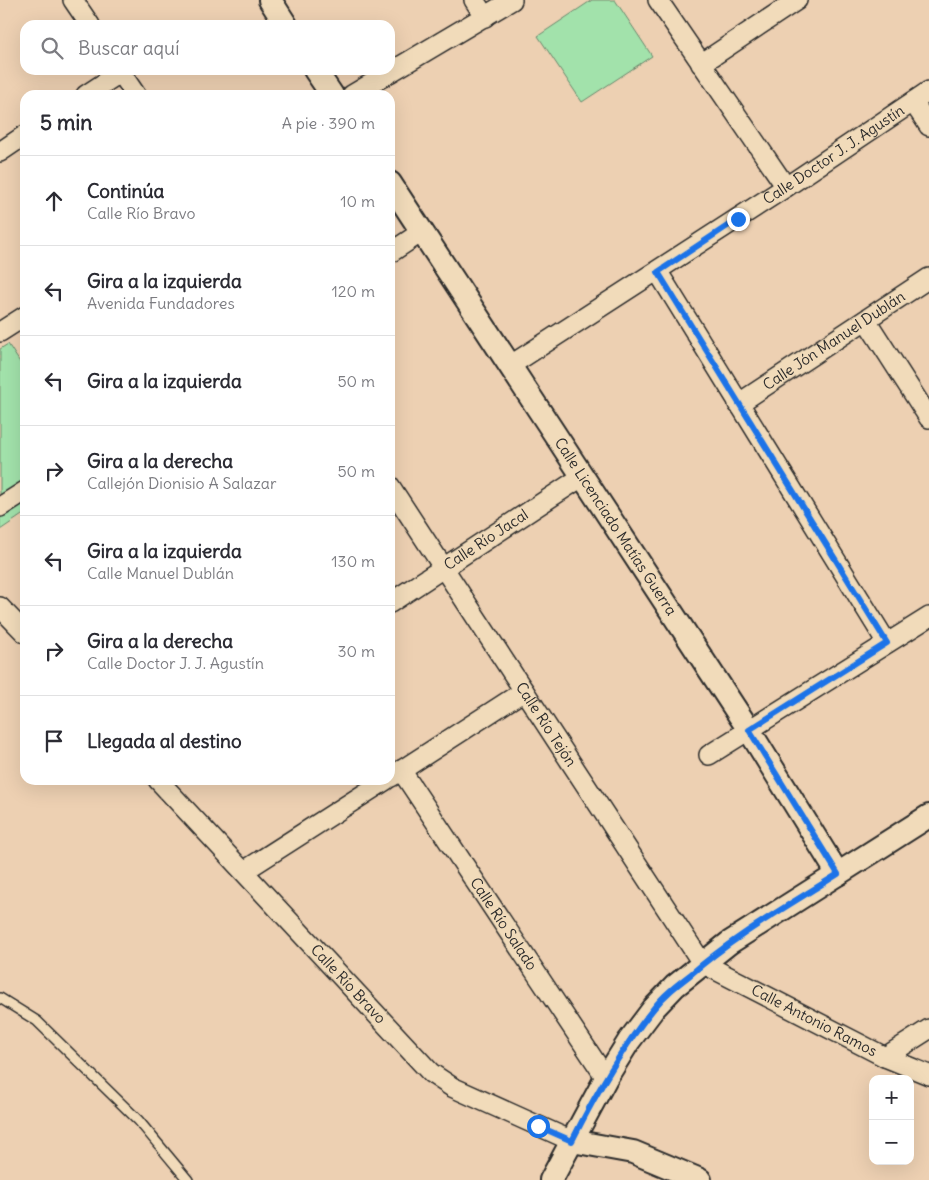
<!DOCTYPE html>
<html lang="es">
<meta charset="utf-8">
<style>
body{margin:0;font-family:Delius,sans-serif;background:#f7f7f7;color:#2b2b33}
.controls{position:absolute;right:15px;bottom:15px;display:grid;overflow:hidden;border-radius:10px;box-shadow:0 5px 20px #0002}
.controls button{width:45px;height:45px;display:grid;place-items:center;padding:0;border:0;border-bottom:1px solid #e1e1e2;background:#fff;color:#2b2b33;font:25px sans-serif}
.stop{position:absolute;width:15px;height:15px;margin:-11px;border:4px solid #1a73e8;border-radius:50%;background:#fff}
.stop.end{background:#1a73e8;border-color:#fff;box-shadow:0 1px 5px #0008}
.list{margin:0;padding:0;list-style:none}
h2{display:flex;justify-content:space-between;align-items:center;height:65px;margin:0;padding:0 20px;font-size:21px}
h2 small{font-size:16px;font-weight:400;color:#7c7c81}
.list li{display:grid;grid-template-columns:32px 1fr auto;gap:15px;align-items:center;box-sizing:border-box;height:90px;padding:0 20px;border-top:1px solid #e1e1e2}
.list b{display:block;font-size:19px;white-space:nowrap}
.list p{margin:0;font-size:16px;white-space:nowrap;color:#7c7c81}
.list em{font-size:16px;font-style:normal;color:#7c7c81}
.icon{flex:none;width:28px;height:28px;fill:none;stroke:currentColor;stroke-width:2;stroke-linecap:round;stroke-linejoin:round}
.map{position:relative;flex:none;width:929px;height:1180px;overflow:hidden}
.search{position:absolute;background:#fff;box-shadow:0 5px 20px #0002;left:20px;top:20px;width:375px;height:55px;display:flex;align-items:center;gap:12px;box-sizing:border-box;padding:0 18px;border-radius:15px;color:#7c7c81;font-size:19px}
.panel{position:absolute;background:#fff;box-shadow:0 5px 20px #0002;left:20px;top:90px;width:375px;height:695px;border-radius:15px}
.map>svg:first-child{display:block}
.green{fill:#a2e2ab;stroke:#66866b}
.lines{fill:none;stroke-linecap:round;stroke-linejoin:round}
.service-casing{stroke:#2b2b2b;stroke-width:12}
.minor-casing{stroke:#2b2b2b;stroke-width:22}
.tertiary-casing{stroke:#2b2b2b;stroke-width:26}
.service{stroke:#f1dbba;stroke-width:9}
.minor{stroke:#f1dbba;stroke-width:19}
.tertiary{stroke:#f1dbba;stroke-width:22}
.route{stroke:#1a73e8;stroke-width:6}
.labels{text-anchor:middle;stroke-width:4;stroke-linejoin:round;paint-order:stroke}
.street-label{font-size:15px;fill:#2b2b2b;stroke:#f1dbba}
</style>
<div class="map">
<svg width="929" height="1180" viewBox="0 0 929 1180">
<rect width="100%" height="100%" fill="#edd0b2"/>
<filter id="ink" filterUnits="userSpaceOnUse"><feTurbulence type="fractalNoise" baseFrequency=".02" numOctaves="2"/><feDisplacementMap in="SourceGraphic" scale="10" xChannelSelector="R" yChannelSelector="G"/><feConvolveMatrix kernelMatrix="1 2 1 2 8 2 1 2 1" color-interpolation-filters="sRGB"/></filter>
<g filter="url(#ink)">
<!-- green -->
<path class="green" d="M 592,0 L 615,0 L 652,56 L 582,102 L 538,36 Z
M 8,344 L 25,370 L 25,513 L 0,530 L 0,349 Z"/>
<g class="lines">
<defs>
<path id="service" d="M 0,998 L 37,1021 L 139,1121 L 188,1180"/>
<g id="minor">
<path d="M 73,0 L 90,25"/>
<path d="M 474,0 L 485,17"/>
<path d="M 658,0 L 786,187"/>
<path d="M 701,64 L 797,0"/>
<path d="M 119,70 L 136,95"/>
<path d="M 86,95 L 121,72"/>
<path d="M 352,95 L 512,0"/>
<path d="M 913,102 L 929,126"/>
<path d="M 0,152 L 25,135"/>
<path d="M 390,253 L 423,231"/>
<path d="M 658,272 L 887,643"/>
<path d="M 866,320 L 929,418"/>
<path d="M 0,332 L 25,316"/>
<path id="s1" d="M 511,365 L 786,187 L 929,91"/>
<path id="s2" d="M 738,404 L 929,278"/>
<path id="s3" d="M 390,486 L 702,963 L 885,1057 L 929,1075"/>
<path d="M 0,507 L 25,491"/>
<path id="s4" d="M 390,603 L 583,476"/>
<path d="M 0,607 L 25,633"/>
<path d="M 709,755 L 929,617"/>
<path id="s5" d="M 401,770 L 606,1078"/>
<path d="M 391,777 L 524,691"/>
<path id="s6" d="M 158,780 L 431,1073 L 452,1087 L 572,1141"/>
<path d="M 244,871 L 386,780"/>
<path d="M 885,1057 L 929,1029"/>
</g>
<g id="tertiary">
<path d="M 270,0 L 286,25"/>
<path d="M 315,70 L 332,95"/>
<path id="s7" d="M 390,183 L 749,730 L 838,874"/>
<path d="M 572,1141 L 633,1152 L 700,1180"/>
<path d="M 551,1180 L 606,1078 L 629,1041 L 654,1008 L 675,986 L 729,943 L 929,816"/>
</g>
</defs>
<!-- service casing -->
<use href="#service" class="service-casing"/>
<!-- minor casing -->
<use href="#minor" class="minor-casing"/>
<!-- tertiary casing -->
<use href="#tertiary" class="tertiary-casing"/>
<!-- service -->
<use href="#service" class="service"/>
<!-- minor -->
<use href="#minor" class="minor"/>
<!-- tertiary -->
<use href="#tertiary" class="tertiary"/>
</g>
</g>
<g class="lines" filter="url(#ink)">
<!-- route -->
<path class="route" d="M 538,1126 L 572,1141 C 595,1095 621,1049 654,1008 C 664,995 677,985 690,975 C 734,936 788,906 838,874 L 749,730 L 887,643 L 658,272 L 738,219"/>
</g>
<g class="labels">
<!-- street labels -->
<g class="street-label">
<text dy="5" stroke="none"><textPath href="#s1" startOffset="385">Calle Doctor J. J. Agustín</textPath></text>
<text dy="5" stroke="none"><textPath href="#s2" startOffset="115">Calle Jón Manuel Dublán</textPath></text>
<text dy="5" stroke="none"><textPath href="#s7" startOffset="411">Calle Licenciado Matías Guerra</textPath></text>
<text dy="5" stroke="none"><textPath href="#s4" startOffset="115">Calle Río Jacal</textPath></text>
<text dy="5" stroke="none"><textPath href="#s3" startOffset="285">Calle Río Tejón</textPath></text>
<text dy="5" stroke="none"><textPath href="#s5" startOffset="185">Calle Río Salado</textPath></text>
<text dy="5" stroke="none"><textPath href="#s6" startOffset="279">Calle Río Bravo</textPath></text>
<text dy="5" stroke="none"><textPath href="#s3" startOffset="696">Calle Antonio Ramos</textPath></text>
</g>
</g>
</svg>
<div class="controls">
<button>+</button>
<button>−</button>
</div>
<div class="stop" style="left:538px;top:1126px"></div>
<div class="stop end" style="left:738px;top:219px"></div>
<div class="search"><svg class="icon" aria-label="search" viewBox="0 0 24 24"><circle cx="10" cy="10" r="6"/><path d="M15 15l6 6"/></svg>Buscar aquí</div>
<section class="panel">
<h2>5 min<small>A pie · 390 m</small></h2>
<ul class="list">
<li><svg class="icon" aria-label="ahead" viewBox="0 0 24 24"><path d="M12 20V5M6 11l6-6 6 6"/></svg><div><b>Continúa</b><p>Calle Río Bravo</p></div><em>10 m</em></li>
<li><svg class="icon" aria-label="left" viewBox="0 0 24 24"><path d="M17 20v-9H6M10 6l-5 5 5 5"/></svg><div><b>Gira a la izquierda</b><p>Avenida Fundadores</p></div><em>120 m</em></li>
<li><svg class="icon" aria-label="left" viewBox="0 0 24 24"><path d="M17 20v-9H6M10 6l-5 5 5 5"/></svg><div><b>Gira a la izquierda</b></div><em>50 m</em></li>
<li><svg class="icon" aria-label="right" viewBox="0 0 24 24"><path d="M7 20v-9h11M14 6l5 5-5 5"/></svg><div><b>Gira a la derecha</b><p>Callejón Dionisio A Salazar</p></div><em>50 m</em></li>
<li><svg class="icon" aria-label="left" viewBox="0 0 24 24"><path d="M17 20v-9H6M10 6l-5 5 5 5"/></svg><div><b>Gira a la izquierda</b><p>Calle Manuel Dublán</p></div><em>130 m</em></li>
<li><svg class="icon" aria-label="right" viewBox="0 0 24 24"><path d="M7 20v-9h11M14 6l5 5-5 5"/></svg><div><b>Gira a la derecha</b><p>Calle Doctor J. J. Agustín</p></div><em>30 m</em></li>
<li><svg class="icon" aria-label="arrive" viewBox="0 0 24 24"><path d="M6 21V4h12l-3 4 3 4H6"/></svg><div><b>Llegada al destino</b></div></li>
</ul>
</section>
</div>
